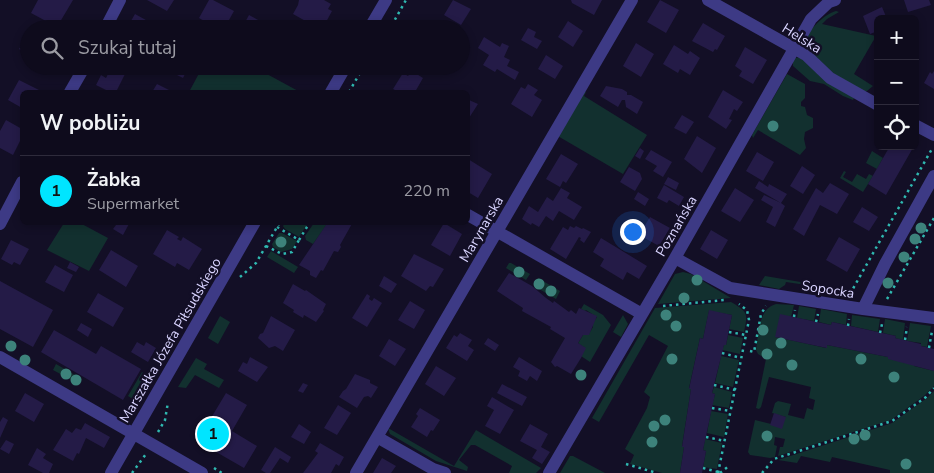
<!DOCTYPE html>
<html lang="pl">
<meta charset="utf-8">
<style>
body{margin:0;font-family:"Nunito Sans",sans-serif;background:#1c1929;color:#f1f3f6}
.controls{position:absolute;right:15px;top:15px;display:grid;overflow:hidden;border-radius:8px;box-shadow:0 2px 8px #0003}
.controls button{width:45px;height:45px;display:grid;place-items:center;padding:0;border:0;border-bottom:1px solid #2e2b3b;background:#0e0b1c;color:#f1f3f6;font:25px sans-serif}
.you{position:absolute;left:632px;top:231px;width:18px;height:18px;margin:-12px;border:4px solid #fff;border-radius:50%;background:#1a73e8;box-shadow:0 0 0 8px #1a73e833}
.badge{display:grid;place-items:center;width:32px;height:32px;border-radius:50%;background:#00e5ff;color:#111;font-size:16px;font-weight:700}
.pin{position:absolute;translate:-50% -50%;border:2px solid #fff;box-shadow:0 1px 5px #0006}
.list{margin:0;padding:0;list-style:none}
h2{display:flex;justify-content:space-between;align-items:center;height:65px;margin:0;padding:0 20px;font-size:21px}
h2 small{font-size:16px;font-weight:400;color:#9b9ba3}
.list li{display:grid;grid-template-columns:32px 1fr auto;gap:15px;align-items:center;box-sizing:border-box;height:70px;padding:0 20px;border-top:1px solid #2e2b3b}
.list b{display:block;font-size:19px;white-space:nowrap}
.list p{margin:0;font-size:16px;white-space:nowrap;color:#9b9ba3}
.list em{font-size:16px;font-style:normal;color:#9b9ba3}
.icon{flex:none;width:28px;height:28px;fill:none;stroke:currentColor;stroke-width:2;stroke-linecap:round;stroke-linejoin:round}
.map{position:relative;flex:none;width:934px;height:473px;overflow:hidden}
.search{position:absolute;background:#0e0b1c;box-shadow:0 2px 8px #0003;left:20px;top:20px;width:450px;height:55px;display:flex;align-items:center;gap:12px;box-sizing:border-box;padding:0 18px;border-radius:28px;color:#9b9ba3;font-size:19px}
.panel{position:absolute;background:#0e0b1c;box-shadow:0 2px 8px #0003;left:20px;top:90px;width:450px;height:135px;border-radius:8px}
.map>svg:first-child{display:block}
.green{fill:#12302f}
.building{fill:#241b47}
.lines{fill:none;stroke-linecap:round;stroke-linejoin:round}
.path{stroke:#2fb8b0;stroke-width:2.5;stroke-dasharray:2.5 4;stroke-linecap:butt}
.minor{stroke:#3d3a85;stroke-width:12}
.tree{fill:#3d827b}
.labels{text-anchor:middle;stroke-width:5;stroke-linejoin:round;paint-order:stroke}
.street-label{font-size:14px;fill:#d9d4ff;stroke:#130f26}
</style>
<div class="map">
<svg width="934" height="473" viewBox="0 0 934 473">
<rect width="100%" height="100%" fill="#130f26"/>
<!-- green -->
<path class="green" d="M 836,11 L 839,12 L 827,19 L 822,24 L 876,36 L 854,74 L 873,86 L 867,91 L 862,92 L 840,80 L 808,49 L 807,43 L 804,41 C 809,30 824,14 836,11 Z
M 802,57 L 854,98 L 853,100 L 843,96 L 824,84 L 810,81 L 793,66 L 793,60 L 795,58 Z
M 203,66 L 252,66 L 300,92 L 189,92 Z
M 787,74 L 805,84 L 805,98 L 801,102 L 801,106 L 805,107 L 807,115 L 813,118 L 813,128 L 805,132 L 804,139 L 806,148 L 800,155 L 758,130 L 753,138 L 752,135 Z
M 586,92 L 584,96 L 647,135 L 623,174 L 556,135 L 582,93 Z
M 872,151 L 883,158 L 877,169 L 866,163 Z
M 844,171 L 846,172 L 843,177 L 852,182 L 857,174 L 866,179 L 869,174 L 873,176 L 863,192 L 840,178 Z
M 64,223 L 80,223 L 108,238 L 89,271 L 47,250 Z
M 285,223 L 285,222 L 308,223 L 299,237 L 285,229 L 283,226 Z
M 314,223 L 328,223 L 313,244 L 306,240 L 305,236 Z
M 279,233 L 282,233 L 297,241 L 292,249 L 281,252 L 273,247 L 272,244 Z
M 271,251 L 298,267 L 294,273 L 267,257 Z
M 509,263 L 511,263 L 530,274 L 526,280 L 506,268 Z
M 683,272 L 691,274 L 731,298 L 658,304 L 675,274 Z
M 765,276 L 848,290 L 849,291 L 845,298 L 840,290 L 786,282 L 785,285 L 779,289 L 759,285 Z
M 538,278 L 560,291 L 556,299 L 534,286 Z
M 731,302 C 748,312 748,313 744,332 L 729,329 L 732,315 L 709,311 L 703,339 L 700,338 L 689,388 L 691,389 L 682,446 L 684,447 L 680,473 L 662,473 L 630,464 L 634,455 L 625,449 L 647,408 L 650,397 L 644,392 L 668,346 L 649,335 L 599,422 L 592,418 L 655,308 Z
M 584,304 L 603,315 L 611,325 L 590,362 L 581,356 L 585,348 L 578,343 L 583,335 L 588,335 L 593,327 L 592,324 L 597,317 L 586,310 L 585,311 L 581,309 Z
M 776,304 L 794,305 L 791,317 L 776,337 L 826,348 L 827,345 L 888,357 L 914,364 L 914,366 L 934,371 L 934,386 L 924,396 L 891,420 L 778,456 L 780,447 L 783,447 L 785,439 L 775,437 L 774,445 L 777,446 L 775,457 L 770,458 L 750,455 L 748,452 L 755,420 L 771,424 L 786,417 L 772,413 L 775,403 L 778,401 L 791,404 L 788,415 L 804,419 L 807,408 L 813,410 L 815,400 L 809,398 L 811,387 L 769,377 L 761,407 L 759,409 L 756,408 L 766,359 L 758,354 L 756,350 C 759,333 758,309 776,304 Z
M 799,306 L 816,309 L 814,321 L 797,318 Z
M 821,309 L 847,314 L 846,325 L 832,322 L 831,325 L 819,322 Z
M 623,315 L 628,324 L 621,337 L 613,332 Z
M 852,315 L 880,319 L 878,332 L 851,326 Z
M 220,316 L 230,322 L 218,344 L 208,338 Z
M 885,319 L 905,323 L 903,340 L 895,338 L 896,336 L 883,333 Z
M 910,323 L 931,326 L 927,347 L 921,346 L 921,343 L 907,341 Z
M 728,335 L 743,338 L 740,354 L 722,350 L 724,345 L 726,345 Z
M 721,356 L 739,360 L 733,387 L 715,383 Z
M 196,358 L 207,364 L 204,369 L 224,380 L 219,388 L 195,375 L 186,388 L 178,387 Z
M 56,364 L 82,379 L 79,384 L 53,370 Z
M 142,372 L 151,377 L 136,401 L 128,396 Z
M 714,387 L 732,392 L 729,408 L 712,405 L 715,394 L 712,393 Z
M 934,391 L 934,473 L 890,473 L 890,470 L 832,457 L 830,462 L 801,456 L 797,463 L 778,460 L 892,423 L 927,398 Z
M 711,411 L 728,414 L 724,437 L 707,433 Z
M 388,428 L 454,466 L 476,430 L 541,468 L 536,473 L 509,473 L 512,466 L 475,445 L 471,445 L 459,460 L 468,467 L 467,471 L 436,461 L 390,434 Z
M 705,439 L 722,443 L 717,469 L 703,467 L 706,451 L 703,450 Z
M 570,456 L 573,456 L 605,473 L 560,473 Z"/>
<!-- building -->
<path class="building" d="M 38,0 L 73,0 L 57,27 L 31,13 Z
M 147,0 L 174,0 L 167,11 Z
M 209,0 L 213,0 L 234,11 L 224,29 L 218,29 L 199,18 Z
M 299,0 L 324,0 L 331,4 L 328,9 L 332,11 L 325,24 L 321,22 L 318,28 L 293,14 L 298,5 Z
M 453,0 L 471,9 L 461,25 L 444,15 Z
M 571,0 L 602,0 L 594,15 L 572,3 Z
M 660,0 L 679,10 L 666,33 L 647,22 Z
M 904,0 L 929,0 L 931,5 L 908,12 Z
M 882,7 L 887,19 L 878,19 L 878,31 L 870,34 L 863,16 Z
M 135,14 L 155,25 L 153,29 L 132,29 L 128,26 Z
M 249,15 L 269,26 L 268,29 L 248,29 L 243,26 Z
M 568,21 L 583,31 L 573,47 L 558,37 Z
M 703,23 L 725,36 L 717,50 L 715,49 L 713,52 L 692,41 Z
M 528,28 L 536,32 L 534,37 L 542,41 L 537,49 L 521,40 Z
M 29,31 L 29,55 L 19,49 Z
M 484,37 L 500,47 L 502,43 L 509,46 L 504,57 L 510,60 L 507,66 L 519,72 L 515,80 L 497,69 L 495,72 L 483,65 L 489,55 L 478,48 Z
M 636,43 L 654,54 L 641,77 L 623,66 Z
M 674,45 L 688,54 L 690,51 L 700,58 L 690,75 L 680,69 L 678,73 L 663,64 Z
M 745,47 L 767,60 L 753,84 L 739,76 L 742,71 L 735,66 Z
M 546,55 L 563,66 L 555,79 L 538,69 Z
M 112,66 L 125,74 L 116,92 L 110,92 L 96,85 L 101,75 L 106,78 Z
M 169,66 L 192,66 L 188,73 L 186,72 L 183,78 L 167,70 Z
M 286,66 L 301,66 L 297,73 Z
M 436,66 L 452,66 L 448,73 Z
M 412,71 L 423,78 L 415,92 L 399,92 L 393,89 L 403,73 L 408,76 Z
M 934,71 L 934,89 L 924,83 L 930,72 L 932,74 Z
M 19,80 L 43,92 L 22,92 L 22,108 L 8,100 Z
M 157,84 L 173,92 L 152,92 Z
M 528,84 L 538,90 L 534,95 L 542,100 L 532,117 L 511,104 L 521,87 L 525,89 Z
M 606,86 L 622,89 L 627,92 L 627,95 L 631,95 L 643,102 L 637,114 L 626,107 L 625,100 L 622,100 L 618,107 L 600,96 Z
M 723,90 L 743,102 L 737,111 L 734,109 L 729,119 L 732,120 L 726,129 L 708,117 Z
M 469,100 L 478,104 L 469,118 L 468,117 L 468,102 Z
M 682,115 L 694,122 L 686,134 L 674,128 Z
M 6,120 L 22,129 L 22,137 L 13,155 L 0,148 L 0,131 Z
M 697,136 L 716,148 L 702,173 L 684,159 Z
M 890,146 L 914,146 L 886,195 L 868,184 Z
M 640,148 L 644,151 L 640,159 L 635,156 Z
M 651,150 L 672,162 L 663,177 L 653,171 L 657,166 L 645,159 Z
M 757,152 L 774,162 L 763,181 L 746,171 Z
M 561,154 L 578,164 L 566,183 L 563,181 L 560,187 L 546,179 Z
M 468,159 L 492,174 L 478,198 L 468,192 Z
M 802,166 L 815,175 L 803,194 L 790,186 Z
M 629,167 L 640,173 L 642,179 L 635,191 L 620,182 Z
M 668,177 L 679,183 L 676,190 L 664,184 Z
M 759,181 L 768,187 L 769,184 L 787,194 L 781,203 L 785,206 L 775,227 L 766,222 L 773,207 L 761,200 L 764,195 L 781,203 L 755,188 Z
M 830,183 L 849,194 L 837,214 L 820,205 L 804,236 L 793,229 L 816,188 L 823,193 Z
M 664,185 L 684,197 L 679,206 L 669,200 L 667,203 L 657,198 Z
M 561,188 L 570,193 L 567,198 L 582,207 L 574,220 L 559,211 L 553,221 L 546,216 L 539,227 L 532,223 L 531,225 L 522,219 L 529,206 L 538,212 L 547,197 L 553,201 Z
M 735,188 L 754,200 L 740,222 L 721,211 Z
M 638,192 L 649,199 L 645,206 L 634,199 Z
M 862,207 L 878,217 L 869,231 L 853,222 Z
M 650,217 L 670,228 L 659,246 L 639,235 Z
M 112,222 L 130,222 L 123,235 L 113,229 L 116,225 Z
M 328,222 L 353,222 L 340,245 L 341,247 L 338,252 L 334,251 L 323,271 L 321,270 L 316,278 L 310,275 L 310,271 L 299,265 Z
M 444,223 L 462,234 L 450,256 L 431,245 Z
M 570,226 L 574,228 L 576,226 L 582,229 L 583,228 L 591,232 L 584,243 L 580,240 L 581,238 L 579,237 L 566,259 L 550,249 L 563,227 L 568,230 Z
M 167,230 L 179,237 L 177,239 L 181,241 L 183,237 L 202,249 L 189,270 L 177,263 L 175,267 L 153,254 Z
M 711,230 L 728,240 L 717,259 L 700,249 Z
M 839,237 L 860,249 L 847,272 L 826,260 Z
M 601,238 L 647,266 L 639,279 L 627,272 L 623,280 L 600,266 L 604,259 L 593,252 Z
M 11,240 L 29,249 L 20,265 L 14,262 L 12,265 L 1,259 Z
M 111,250 L 138,266 L 126,287 L 99,270 Z
M 414,254 L 444,269 L 433,287 L 430,286 L 426,291 L 401,276 Z
M 70,262 L 79,267 L 76,272 L 67,268 Z
M 55,265 L 73,275 L 64,292 L 45,282 Z
M 509,273 L 532,286 L 546,298 L 553,303 L 554,301 L 569,312 L 571,310 L 576,314 L 579,308 L 597,316 L 589,335 L 583,335 L 578,343 L 586,348 L 581,358 L 571,374 L 557,366 L 555,367 L 551,362 L 565,338 L 550,329 L 551,327 L 522,311 L 523,308 L 497,291 Z
M 384,276 L 397,284 L 391,293 L 379,286 Z
M 0,281 L 53,310 L 33,347 L 0,329 Z
M 293,284 L 305,291 L 306,290 L 326,304 L 323,310 L 324,311 L 316,322 L 304,315 L 303,318 L 293,312 L 294,310 L 283,303 Z
M 98,293 L 124,308 L 113,327 L 87,312 Z
M 367,294 L 370,296 L 369,299 L 372,301 L 374,298 L 382,303 L 367,327 L 352,318 Z
M 410,301 L 425,310 L 414,329 L 398,320 Z
M 709,310 L 732,315 L 726,345 L 724,345 L 712,393 L 715,394 L 703,450 L 706,451 L 702,473 L 680,473 L 684,447 L 682,447 L 691,389 L 689,389 L 700,338 L 703,339 Z
M 780,314 L 831,325 L 832,322 L 896,336 L 895,338 L 921,344 L 921,346 L 934,349 L 934,371 L 888,359 L 888,357 L 827,345 L 827,348 L 775,337 Z
M 271,316 L 295,330 L 283,351 L 275,346 L 269,348 L 258,338 L 260,334 L 263,333 Z
M 81,323 L 92,329 L 88,337 L 77,330 Z
M 54,330 L 96,354 L 101,346 L 141,369 L 123,400 L 41,352 Z
M 460,333 L 472,340 L 468,346 L 474,350 L 467,361 L 446,348 L 454,335 L 457,337 Z
M 488,338 L 499,345 L 495,351 L 484,344 Z
M 389,339 L 406,349 L 395,366 L 379,356 Z
M 137,342 L 144,346 L 146,342 L 156,348 L 148,362 L 131,352 Z
M 250,357 L 268,367 L 257,382 L 238,371 L 243,362 L 247,364 Z
M 519,357 L 542,371 L 537,381 L 530,376 L 527,381 L 518,376 L 520,371 L 513,367 Z
M 436,366 L 456,378 L 444,396 L 425,384 Z
M 355,374 L 370,380 L 370,383 L 378,387 L 371,398 L 368,396 L 364,397 L 357,408 L 339,397 L 343,391 L 346,389 Z
M 303,383 L 308,385 L 303,393 L 298,391 Z
M 502,384 L 527,397 L 522,406 L 497,393 Z
M 25,393 L 44,404 L 34,422 L 15,411 Z
M 226,393 L 247,405 L 232,431 L 257,446 L 244,468 L 204,445 L 201,439 L 202,433 Z
M 492,397 L 514,410 L 500,434 L 485,426 L 494,410 L 487,406 Z
M 338,405 L 351,413 L 337,435 L 324,428 Z
M 420,408 L 440,420 L 433,431 L 431,430 L 427,437 L 411,427 L 418,416 L 416,414 Z
M 774,413 L 786,417 L 782,429 L 770,425 Z
M 3,417 L 8,420 L 0,438 L 0,422 Z
M 85,423 L 110,437 L 104,448 L 86,438 L 79,454 L 77,453 L 73,461 L 53,450 L 66,429 L 72,433 L 76,428 L 81,430 Z
M 299,424 L 311,432 L 304,444 L 291,437 Z
M 530,424 L 548,434 L 541,447 L 550,452 L 542,464 L 532,458 L 537,450 L 520,441 Z
M 6,440 L 14,444 L 9,454 L 0,449 Z
M 320,443 L 344,457 L 339,466 L 336,464 L 331,473 L 303,473 L 318,453 L 315,451 Z
M 275,447 L 291,457 L 288,463 L 280,458 L 270,473 L 266,473 L 261,470 Z
M 37,448 L 46,454 L 43,458 L 53,464 L 49,473 L 43,473 L 28,465 Z
M 382,458 L 396,466 L 391,473 L 373,473 Z"/>
<g class="lines">
<!-- path -->
<path class="path" d="M 386,29 L 393,23 L 406,0
M 349,92 L 364,66
M 299,240 L 310,222
M 266,246 L 282,254 L 292,252 L 299,240 L 277,227
M 240,277 L 256,263 L 280,222
M 850,294 L 933,147
M 887,299 L 934,218
M 663,306 L 724,300
M 794,317 L 795,310
M 816,322 L 818,314
M 848,326 L 849,319
M 729,332 L 746,335
M 880,333 L 882,324
M 905,340 L 907,327
M 929,348 L 932,331
M 750,351 L 754,352 L 761,314 L 766,306
M 722,353 L 741,358
M 714,385 L 735,390
M 712,408 L 730,411
M 158,432 L 165,420 L 168,402
M 706,437 L 725,441
M 626,464 L 657,473
M 214,468 L 222,473
M 703,468 L 718,472
M 132,473 L 146,454
M 718,473 L 749,320 L 747,310 L 739,304
M 720,473 L 730,465
M 762,473 L 774,459 L 892,421 L 926,397 L 934,388"/>
<!-- minor -->
<path class="minor" d="M 708,0 L 806,55 L 830,78 L 878,105
M 105,29 L 120,0
M 369,29 L 386,0
M 70,92 L 85,66
M 331,92 L 346,66
M 915,125 L 934,135
M 468,215 L 642,314
M 0,224 L 22,182
M 675,258 L 730,288 L 863,309 L 934,318
M 863,309 L 885,264 L 934,176
M 0,357 L 202,473
M 377,437 L 433,469 L 445,473
M 111,473 L 255,222
M 356,473 L 632,0
M 549,473 L 675,258 L 811,19 L 829,2 L 835,0"/>
</g>
<!-- trees -->
<g class="tree">
<circle cx="773" cy="126" r="5.5"/>
<circle cx="921" cy="228" r="5.5"/>
<circle cx="915" cy="239" r="5.5"/>
<circle cx="281" cy="242" r="5.5"/>
<circle cx="904" cy="257" r="5.5"/>
<circle cx="519" cy="272" r="5.5"/>
<circle cx="697" cy="280" r="5.5"/>
<circle cx="888" cy="283" r="5.5"/>
<circle cx="539" cy="284" r="5.5"/>
<circle cx="551" cy="291" r="5.5"/>
<circle cx="684" cy="298" r="5.5"/>
<circle cx="666" cy="315" r="5.5"/>
<circle cx="676" cy="326" r="5.5"/>
<circle cx="763" cy="330" r="5.5"/>
<circle cx="781" cy="343" r="5.5"/>
<circle cx="11" cy="346" r="5.5"/>
<circle cx="767" cy="354" r="5.5"/>
<circle cx="672" cy="359" r="5.5"/>
<circle cx="861" cy="359" r="5.5"/>
<circle cx="25" cy="360" r="5.5"/>
<circle cx="792" cy="365" r="5.5"/>
<circle cx="66" cy="374" r="5.5"/>
<circle cx="581" cy="375" r="5.5"/>
<circle cx="894" cy="377" r="5.5"/>
<circle cx="76" cy="380" r="5.5"/>
<circle cx="665" cy="420" r="5.5"/>
<circle cx="654" cy="426" r="5.5"/>
<circle cx="865" cy="435" r="5.5"/>
<circle cx="767" cy="436" r="5.5"/>
<circle cx="854" cy="439" r="5.5"/>
<circle cx="652" cy="442" r="5.5"/>
<circle cx="906" cy="464" r="5.5"/>
</g>
<g class="labels">
<!-- street labels -->
<g class="street-label">
<text transform="translate(802 38) rotate(32)" y="5">Helska</text>
<text transform="translate(676 226) rotate(-60)" y="5">Poznańska</text>
<text transform="translate(481 229) rotate(-60)" y="5">Marynarska</text>
<text transform="translate(828 289) rotate(9)" y="5">Sopocka</text>
<text transform="translate(170 340) rotate(-60)" y="5">Marszałka Józefa Piłsudskiego</text>
</g>
</g>
</svg>
<div class="controls">
<button>+</button>
<button>−</button>
<button><svg class="icon" aria-label="locate" viewBox="0 0 24 24"><circle cx="12" cy="12" r="6"/><path d="M12 2v4M12 18v4M2 12h4M18 12h4"/></svg></button>
</div>
<div class="you"></div>
<div class="pin badge" style="left:213px;top:434px">1</div>
<div class="search"><svg class="icon" aria-label="search" viewBox="0 0 24 24"><circle cx="10" cy="10" r="6"/><path d="M15 15l6 6"/></svg>Szukaj tutaj</div>
<section class="panel">
<h2>W pobliżu<small></small></h2>
<ul class="list">
<li><span class="badge">1</span><div><b>Żabka</b><p>Supermarket</p></div><em>220 m</em></li>
</ul>
</section>
</div>
